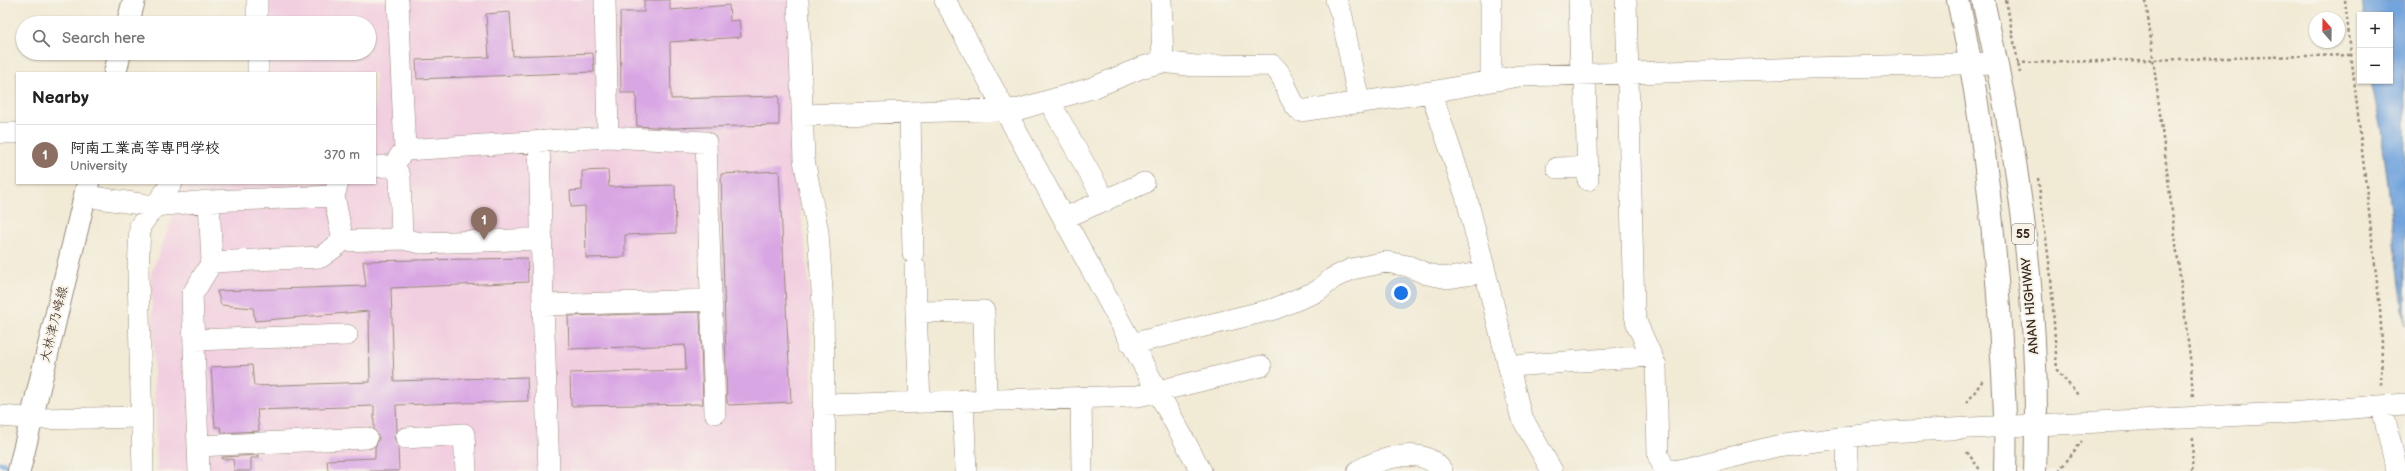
<!DOCTYPE html>
<meta charset="utf-8">
<style>
body{margin:0;font-family:"Balsamiq Sans","Klee One",sans-serif;background:#f2f2f2;color:#222}
.controls{position:absolute;right:12px;top:12px;display:grid;overflow:hidden;border-radius:0px;box-shadow:0 1px 3px #0004}
.controls button{width:36px;height:36px;display:grid;place-items:center;padding:0;border:0;border-bottom:1px solid #e0e0e0;background:#fff;color:#222;font:20px sans-serif}
.compass{position:absolute;left:2309px;top:12px;width:36px;height:36px;border-radius:50%;background:#fff;box-shadow:0 1px 3px #0004;rotate:340deg}
.you{position:absolute;left:1401px;top:293px;width:14px;height:14px;margin:-10px;border:3px solid #fff;border-radius:50%;background:#1a73e8;box-shadow:0 0 0 6px #1a73e833}
.badge{display:grid;place-items:center;width:26px;height:26px;border-radius:50%;background:#1a73e8;color:#fff;font-size:13px;font-weight:700}
.pin{position:absolute;translate:-50% -33px;filter:drop-shadow(0 1px 2px #0008)}
.pin::after{content:'';position:absolute;top:21px;width:14px;height:12px;background:inherit;clip-path:polygon(0 0,100% 0,50% 100%)}
.list{margin:0;padding:0;list-style:none}
h2{display:flex;justify-content:space-between;align-items:center;height:52px;margin:0;padding:0 16px;font-size:17px}
h2 small{font-size:13px;font-weight:400;color:#767676}
.list li{display:grid;grid-template-columns:26px 1fr auto;gap:12px;align-items:center;box-sizing:border-box;height:60px;padding:0 16px;border-top:1px solid #e0e0e0}
.list b{display:block;font-size:15px;white-space:nowrap}
.list p{margin:0;font-size:13px;white-space:nowrap;color:#767676}
.list em{font-size:13px;font-style:normal;color:#767676}
.icon{flex:none;width:22px;height:22px;fill:none;stroke:currentColor;stroke-width:2;stroke-linecap:round;stroke-linejoin:round}
.map{position:relative;flex:none;width:2405px;height:471px;overflow:hidden}
.search{position:absolute;background:#fff;box-shadow:0 1px 3px #0004;left:16px;top:16px;width:360px;height:44px;display:flex;align-items:center;gap:10px;box-sizing:border-box;padding:0 14px;border-radius:22px;color:#767676;font-size:15px}
.panel{position:absolute;background:#fff;box-shadow:0 1px 3px #0004;left:16px;top:72px;width:360px;height:112px;border-radius:0px}
.map>svg:first-child{display:block}
.built{fill:#f2cfe0}
.water{fill:#72a4dd;stroke:#56677e}
.lines{fill:none;stroke-linecap:round;stroke-linejoin:round}
.stream{stroke:#72a4dd;stroke-width:5}
.building{fill:#d9a6e4}
.minor-casing{stroke:#968a7a;stroke-width:22}
.major-casing{stroke:#968a7a;stroke-width:24}
.highway-casing{stroke:#968a7a;stroke-width:24}
.path{stroke:#968a7a;stroke-width:2.5;stroke-dasharray:3 3;stroke-linecap:butt}
.minor{stroke:#fff;stroke-width:21}
.major{stroke:#fff;stroke-width:22}
.highway{stroke:#fff;stroke-width:22}
.labels{text-anchor:middle;stroke-width:4;stroke-linejoin:round;paint-order:stroke}
.shield{fill:#f7f3e8;stroke:#73665b;stroke-width:1}
.shield-label{font-size:12px;font-weight:bold;fill:#3b2a1e}
.street-label{font-size:13px;fill:#3b2a1e;stroke:#f7f3e8}
</style>
<div class="map">
<svg width="2405" height="471" viewBox="0 0 2405 471">
<rect width="100%" height="100%" fill="#f7f3e8"/>
<filter id="ink" filterUnits="userSpaceOnUse"><feTurbulence type="fractalNoise" baseFrequency=".025" numOctaves="2"/><feDisplacementMap in="SourceGraphic" scale="8" xChannelSelector="R" yChannelSelector="G"/><feConvolveMatrix kernelMatrix="1 2 1 2 8 2 1 2 1" color-interpolation-filters="sRGB"/></filter>
<filter id="wash" filterUnits="userSpaceOnUse"><feTurbulence type="fractalNoise" baseFrequency=".012" numOctaves="4" result="noise"/><feDisplacementMap in="SourceGraphic" scale="16" xChannelSelector="R" yChannelSelector="G"/><feGaussianBlur stdDeviation="0.9" result="paint"/><feColorMatrix in="noise" values="0 0 0 0 0 0 0 0 0 0 0 0 0 0 0 0 0 1.4 0 .05"/><feComposite in="paint" operator="in"/></filter>
<g filter="url(#wash)">
<rect width="100%" height="100%" fill="#f1ead5"/>
<!-- built -->
<path class="built" d="M 268,0 L 792,0 L 794,167 L 806,251 L 810,302 L 815,471 L 157,471 L 151,274 L 186,183 L 375,183 L 375,73 L 270,73 L 270,53 L 369,53 L 369,23 L 269,23 Z"/>
<!-- water -->
<path class="water" d="M 2361,0 L 2405,0 L 2405,325 L 2381,129 L 2371,81 L 2390,81 L 2390,15 L 2363,15 Z"/>
<g class="lines">
<!-- stream -->
<path class="stream" d="M 0,463 L 5,464 L 12,471"/>
</g>
<g id="blocks">
<!-- building -->
<path class="building" d="M 644,0 L 670,0 L 670,10 L 729,5 L 730,21 L 739,20 L 741,37 L 670,42 L 671,99 L 779,96 L 779,125 L 670,128 L 637,126 L 636,93 L 621,93 L 620,12 L 644,12 Z
M 510,12 L 513,56 L 593,53 L 594,72 L 417,79 L 416,60 L 489,57 L 486,14 Z
M 608,170 L 609,187 L 675,185 L 676,233 L 625,235 L 625,257 L 586,258 L 585,206 L 571,207 L 570,191 L 582,190 L 582,171 Z
M 779,171 L 791,402 L 729,405 L 727,403 L 721,174 Z
M 527,258 L 528,282 L 391,288 L 394,381 L 527,377 L 528,401 L 396,405 L 397,430 L 394,438 L 398,446 L 399,471 L 328,471 L 327,460 L 375,458 L 375,447 L 379,438 L 374,429 L 374,406 L 257,410 L 259,431 L 222,433 L 220,427 L 215,427 L 211,367 L 252,365 L 254,386 L 370,382 L 369,311 L 255,321 L 253,308 L 221,305 L 217,291 L 366,286 L 363,261 Z
M 700,312 L 703,404 L 571,406 L 570,373 L 686,370 L 685,345 L 569,349 L 568,316 Z
M 259,455 L 259,458 L 251,458 L 251,471 L 234,471 L 233,459 L 222,459 L 222,457 Z"/>
</g>
</g>
<g filter="url(#ink)">
<use href="#blocks" fill-opacity="0" stroke="#968a7a" stroke-width="1"/>
<g class="lines">
<defs>
<path id="minor" d="M 257,0 L 257,23
M 398,0 L 405,150 L 608,137 L 605,0
M 798,0 L 804,160 L 818,232 L 823,305 L 825,471
M 945,0 L 1201,471
M 1161,0 L 1163,62
M 1336,0 L 1342,16 L 1359,103
M 1491,0 L 1491,80
M 1579,0 L 1581,73
M 1626,0 L 1634,311 L 1637,324 L 1656,366 L 1658,455 L 1664,468 L 1675,471 L 1777,446 L 1887,432 L 2288,413 L 2405,404
M 258,53 L 258,73
M 1585,73 L 1588,180
M 1431,92 L 1467,199 L 1521,416 L 1552,471
M 1049,101 L 1105,201
M 910,114 L 913,253
M 802,115 L 1020,109 L 1092,88 L 1143,67 L 1163,62 L 1195,66 L 1272,65 C 1288,78 1285,97 1300,111 L 1431,92 L 1519,76 L 1997,63
M 0,133 L 17,133
M 608,137 L 706,142 L 715,413
M 539,141 L 543,305 L 711,300
M 375,167 L 394,165 L 402,153
M 1557,168 L 1588,167
M 85,196 L 154,206 L 209,201 L 334,196 L 338,183
M 334,196 L 343,241 L 402,239 L 400,177 L 394,165
M 1064,218 L 1144,183
M 402,239 L 421,243 L 542,239
M 212,262 L 321,257 L 343,241
M 915,267 L 916,312 L 984,311 L 986,400
M 543,305 L 549,471
M 916,312 L 920,401
M 194,340 L 347,335
M 1131,344 L 1274,309 L 1318,291 L 1333,278 L 1352,269 L 1386,262 L 1408,266 L 1427,274 L 1448,278 L 1485,272
M 1510,366 L 1651,356
M 1081,397 L 1082,471
M 963,400 L 966,471
M 823,405 L 1138,396 L 1261,366
M 2382,407 L 2397,471
M 0,416 L 38,419 L 142,417
M 406,438 L 464,434 L 466,471
M 198,446 L 367,438
M 143,471 L 138,273 L 140,226 L 172,183
M 199,471 L 192,295 L 212,262 L 209,201
M 1358,471 C 1381,458 1424,444 1442,471
M 1847,471 L 1848,436"/>
<path id="major" d="M 128,23 L 134,0
M 115,73 L 120,53
M 19,471 L 88,183"/>
<path id="highway" d="M 1958,0 C 1980,101 1992,205 1999,308 C 2002,363 2007,416 2005,471
M 1983,0 C 1995,56 2008,113 2016,169 C 2031,267 2039,372 2035,471"/>
</defs>
<!-- minor casing -->
<use href="#minor" class="minor-casing"/>
<!-- major casing -->
<use href="#major" class="major-casing"/>
<!-- highway casing -->
<use href="#highway" class="highway-casing"/>
<!-- path -->
<path class="path" d="M 2006,0 L 2020,73
M 2146,0 L 2191,366 L 2193,399
M 2345,0 L 2380,309 L 2382,343 L 2381,387
M 2017,63 L 2351,55
M 2038,178 L 2051,277 L 2057,370 L 2078,395
M 1967,403 L 1983,380
M 1967,452 L 1981,471
M 2059,471 L 2082,441
M 2192,471 L 2193,436"/>
<!-- minor -->
<use href="#minor" class="minor"/>
<!-- major -->
<use href="#major" class="major"/>
<!-- highway -->
<use href="#highway" class="highway"/>
</g>
</g>
<g class="labels">
<!-- shield labels -->
<rect class="shield" x="2012" y="224" width="22" height="20" rx="3"/>
<g class="shield-label">
<text x="2023" y="238">55</text>
</g>
<!-- street labels -->
<g class="street-label">
<text transform="translate(2029 306) rotate(-95)" y="5">ANAN HIGHWAY</text>
<text transform="translate(53 324) rotate(-76)" y="5">大林津乃峰線</text>
</g>
</g>
</svg>
<div class="controls">
<button>+</button>
<button>−</button>
</div>
<svg class="compass" viewBox="-18 -18 36 36"><path d="M0-13l5 13h-10z" fill="#e53935"/><path d="M0 13l5-13h-10z" fill="#767676"/></svg>
<div class="you"></div>
<div class="pin badge" style="left:484px;top:240px;background:#8d6e63">1</div>
<div class="search"><svg class="icon" aria-label="search" viewBox="0 0 24 24"><circle cx="10" cy="10" r="6"/><path d="M15 15l6 6"/></svg>Search here</div>
<section class="panel">
<h2>Nearby<small></small></h2>
<ul class="list">
<li><span class="badge" style="background:#8d6e63">1</span><div><b>阿南工業高等専門学校</b><p>University</p></div><em>370 m</em></li>
</ul>
</section>
</div>
